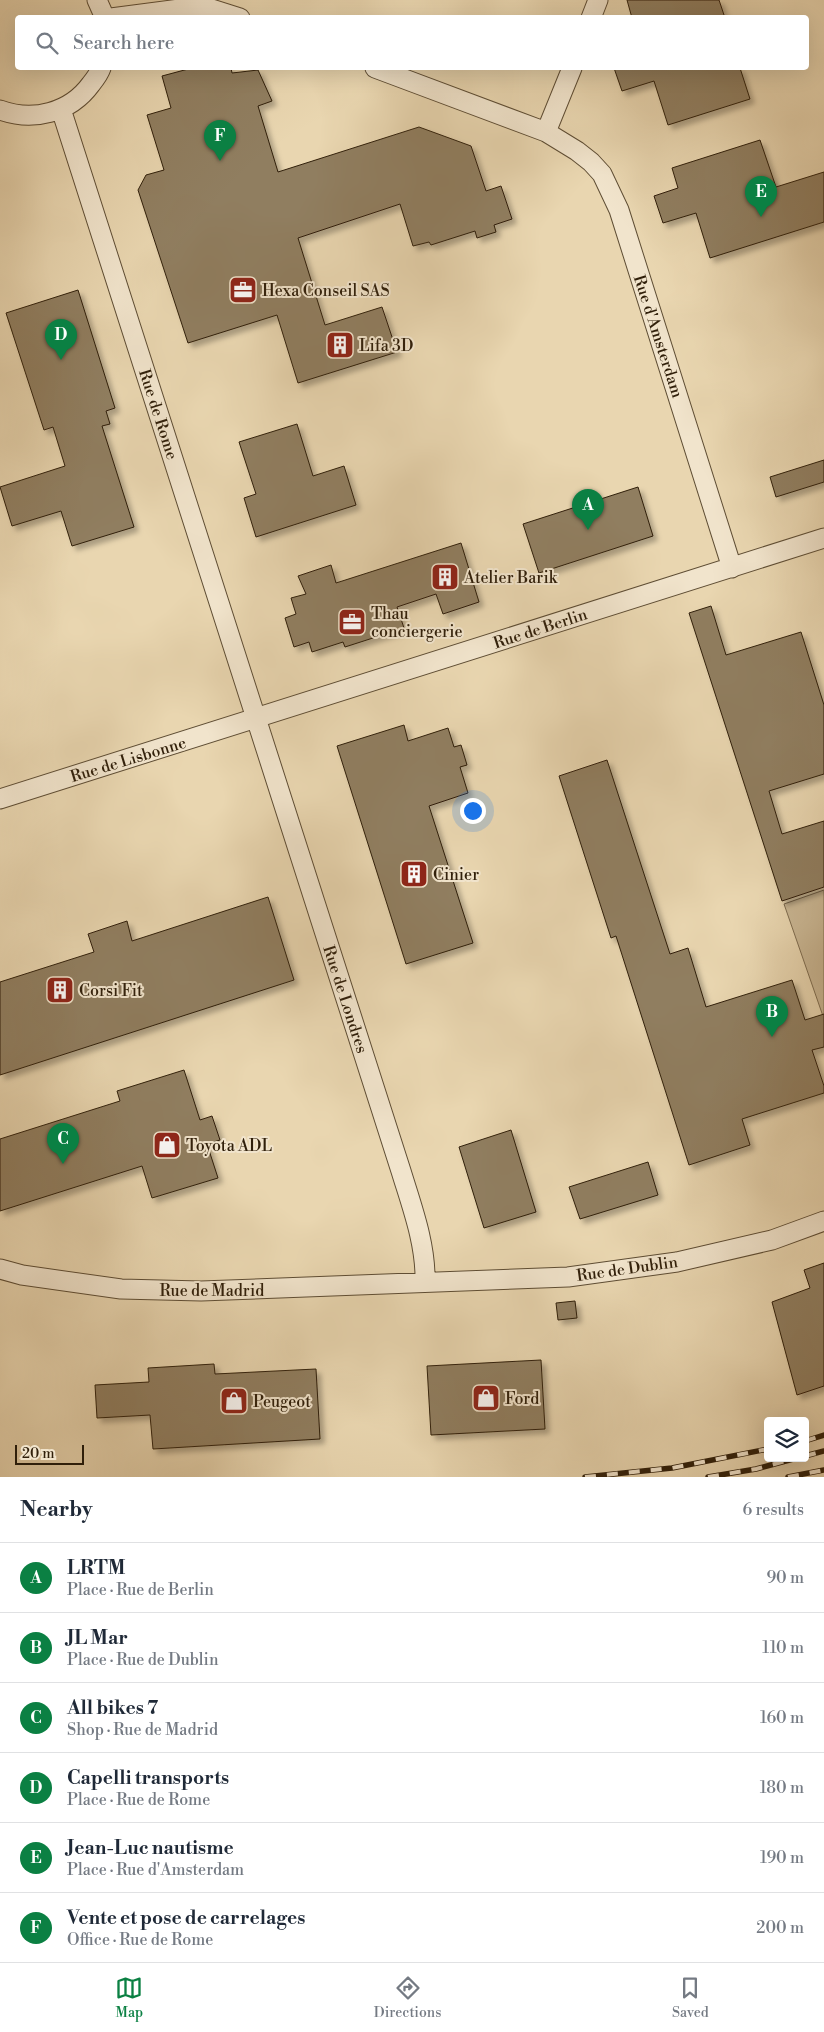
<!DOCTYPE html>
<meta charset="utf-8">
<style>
body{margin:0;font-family:"Libre Bodoni",serif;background:#f2f2f3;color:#1f2937}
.controls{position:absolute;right:15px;bottom:15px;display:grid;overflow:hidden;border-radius:5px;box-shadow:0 5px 20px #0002}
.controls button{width:45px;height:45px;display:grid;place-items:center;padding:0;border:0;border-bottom:1px solid #e0e1e3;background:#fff;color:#1f2937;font:25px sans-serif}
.scale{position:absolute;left:15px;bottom:12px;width:69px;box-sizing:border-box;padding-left:5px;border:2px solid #301f0a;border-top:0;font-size:14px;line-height:18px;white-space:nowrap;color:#301f0a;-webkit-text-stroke:4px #f1e4cc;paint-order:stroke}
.you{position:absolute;left:472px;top:810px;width:18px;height:18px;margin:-12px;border:4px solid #fff;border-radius:50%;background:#1a73e8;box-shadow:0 0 0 8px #1a73e833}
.badge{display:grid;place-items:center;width:32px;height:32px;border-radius:50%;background:#0b8043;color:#fff;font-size:16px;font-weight:700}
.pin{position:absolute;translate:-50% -41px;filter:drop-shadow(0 1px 2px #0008)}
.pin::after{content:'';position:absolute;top:26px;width:18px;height:15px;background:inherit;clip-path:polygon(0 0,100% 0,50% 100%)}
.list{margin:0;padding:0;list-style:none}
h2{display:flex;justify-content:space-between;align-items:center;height:65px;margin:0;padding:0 20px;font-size:21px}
h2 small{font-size:16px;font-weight:400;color:#747a83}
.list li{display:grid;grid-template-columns:32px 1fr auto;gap:15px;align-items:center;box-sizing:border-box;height:70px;padding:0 20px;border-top:1px solid #e0e1e3}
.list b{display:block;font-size:19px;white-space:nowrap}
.list p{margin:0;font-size:16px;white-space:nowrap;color:#747a83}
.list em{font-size:16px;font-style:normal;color:#747a83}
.icon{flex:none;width:28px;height:28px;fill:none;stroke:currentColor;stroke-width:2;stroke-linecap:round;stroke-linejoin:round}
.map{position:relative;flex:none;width:824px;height:1477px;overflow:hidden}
.search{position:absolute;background:#fff;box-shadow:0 5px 20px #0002;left:15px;right:15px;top:15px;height:55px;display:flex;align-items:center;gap:12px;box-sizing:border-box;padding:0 18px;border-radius:5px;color:#747a83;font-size:19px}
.sheet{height:485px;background:#fff}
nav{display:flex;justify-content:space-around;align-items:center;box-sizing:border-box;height:70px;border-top:1px solid #e0e1e3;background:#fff;font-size:14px;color:#747a83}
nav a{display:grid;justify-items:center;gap:2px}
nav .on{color:#0b8043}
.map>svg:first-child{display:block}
.green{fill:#cab794;stroke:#7d6b4f}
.building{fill:#907e60;stroke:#301f0a;filter:url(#shadow)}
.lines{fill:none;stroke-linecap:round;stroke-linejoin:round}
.minor-casing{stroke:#5e4d34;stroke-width:21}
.minor{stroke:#f1e4cc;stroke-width:19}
.rail-casing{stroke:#301f0a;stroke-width:5.5}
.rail{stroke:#f1e4cc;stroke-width:4;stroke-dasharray:11;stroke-linecap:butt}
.labels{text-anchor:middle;stroke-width:4;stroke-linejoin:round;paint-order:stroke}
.poi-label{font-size:16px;fill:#301f0a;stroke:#f1e4cc;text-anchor:start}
.street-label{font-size:16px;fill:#301f0a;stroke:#f1e4cc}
</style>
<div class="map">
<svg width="824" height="1477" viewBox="0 0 824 1477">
<defs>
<filter id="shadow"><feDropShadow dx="4.5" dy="4.5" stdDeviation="2.5" flood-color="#0004"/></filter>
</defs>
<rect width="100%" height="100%" fill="#e9d6b0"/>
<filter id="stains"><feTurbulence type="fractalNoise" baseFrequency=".004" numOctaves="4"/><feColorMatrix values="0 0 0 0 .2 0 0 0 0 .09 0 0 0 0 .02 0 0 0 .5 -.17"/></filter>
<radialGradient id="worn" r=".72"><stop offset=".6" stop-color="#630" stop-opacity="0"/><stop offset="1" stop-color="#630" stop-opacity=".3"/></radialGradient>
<!-- green -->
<path class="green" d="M 824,890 L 824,1019 L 784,904 Z"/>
<!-- building -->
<path class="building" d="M 627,0 L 719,0 L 725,18 L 632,18 Z
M 192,68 L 231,68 L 232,73 L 258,70 L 272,101 L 258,106 L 278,172 L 419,127 L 471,146 L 486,191 L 501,186 L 512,219 L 494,225 L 496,232 L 477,238 L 475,231 L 431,245 L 429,242 L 413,246 L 400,204 L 298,238 L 325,325 L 382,307 L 397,352 L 298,383 L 277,315 L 188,343 L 138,190 L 146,175 L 164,170 L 147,115 L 171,108 L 162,76 Z
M 614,68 L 740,68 L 750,99 L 668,125 L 654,81 L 622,91 Z
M 760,140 L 776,187 L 824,172 L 824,222 L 710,258 L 696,213 L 663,223 L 654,196 L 678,188 L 672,168 Z
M 78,290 L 115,408 L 106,411 L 110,424 L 102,426 L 134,527 L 72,546 L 61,511 L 12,526 L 0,487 L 65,466 L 53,427 L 44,430 L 6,313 Z
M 297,424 L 313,476 L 344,466 L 356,505 L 256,537 L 244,498 L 256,494 L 239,442 Z
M 824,460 L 824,482 L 776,497 L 770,477 Z
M 638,487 L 653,536 L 539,573 L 523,524 Z
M 461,543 L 479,602 L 443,614 L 436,594 L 397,607 L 404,628 L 345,647 L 343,642 L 312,652 L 309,642 L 294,647 L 285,618 L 296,614 L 291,598 L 306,594 L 298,576 L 331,565 L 336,583 Z
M 711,606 L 726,655 L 801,632 L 824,705 L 824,774 L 769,791 L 782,834 L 824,821 L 824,887 L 782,901 L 689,613 Z
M 404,725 L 408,741 L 448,728 L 454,747 L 461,745 L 467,765 L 460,767 L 468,793 L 429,806 L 473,943 L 406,964 L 337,746 Z
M 607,760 L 670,954 L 688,948 L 706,1007 L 792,980 L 805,1020 L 824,1014 L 824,1047 L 812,1050 L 824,1086 L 824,1093 L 742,1119 L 750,1145 L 689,1165 L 616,936 L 611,938 L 559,776 Z
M 268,897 L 294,980 L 0,1075 L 0,982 L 94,952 L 88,934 L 127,921 L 132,941 Z
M 184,1070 L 200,1120 L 212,1116 L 220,1140 L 207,1144 L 218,1178 L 152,1198 L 142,1166 L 0,1211 L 0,1139 L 120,1101 L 117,1091 Z
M 511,1130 L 536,1212 L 484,1228 L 459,1147 Z
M 648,1162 L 658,1195 L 580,1219 L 569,1187 Z
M 824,1263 L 824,1386 L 797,1395 L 772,1302 L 810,1288 L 804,1270 Z
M 575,1301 L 577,1318 L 558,1320 L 556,1303 Z
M 541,1360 L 545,1429 L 431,1435 L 427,1366 Z
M 214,1364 L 215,1374 L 316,1369 L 320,1439 L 153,1449 L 150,1415 L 97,1418 L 95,1385 L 149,1382 L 148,1368 Z"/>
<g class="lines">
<defs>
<path id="minor" d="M 97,0 L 105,18
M 111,18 L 202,6 L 240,18
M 591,18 L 598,0
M 375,68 L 546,132 L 577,151 L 591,162 L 602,174 L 619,210 L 732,568
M 61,109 L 401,1171 C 412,1207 426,1244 425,1282
M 0,110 C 33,122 70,113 91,84 C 95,79 99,74 101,68
M 546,132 L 572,68
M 0,799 L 824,538
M 0,1269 L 22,1275 L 121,1289 L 201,1291 L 568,1277 L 677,1262 L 772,1240 L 824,1221"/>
</defs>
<!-- minor casing -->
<use href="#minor" class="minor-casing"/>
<!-- minor -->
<use href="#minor" class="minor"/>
<defs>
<path id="rail" d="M 805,1441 L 824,1435
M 805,1456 L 824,1451
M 585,1477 L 672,1468 L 768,1449
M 708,1477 L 756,1469 L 797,1458
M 788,1477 L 824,1470"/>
</defs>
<!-- rail casing -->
<use href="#rail" class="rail-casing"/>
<!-- rail -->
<use href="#rail" class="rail"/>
</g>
<!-- icons -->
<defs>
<symbol id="office-square" viewBox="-11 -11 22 22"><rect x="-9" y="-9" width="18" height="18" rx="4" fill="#8f2418" stroke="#f1e4cc"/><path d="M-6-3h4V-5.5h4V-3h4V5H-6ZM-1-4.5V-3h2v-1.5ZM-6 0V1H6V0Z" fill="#fff"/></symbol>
<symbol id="building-square" viewBox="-11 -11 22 22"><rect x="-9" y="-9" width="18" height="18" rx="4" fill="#8f2418" stroke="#f1e4cc"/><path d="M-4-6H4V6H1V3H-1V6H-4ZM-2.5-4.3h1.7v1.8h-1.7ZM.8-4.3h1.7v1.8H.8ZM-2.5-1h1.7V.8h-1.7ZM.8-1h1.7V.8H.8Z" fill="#fff"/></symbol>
<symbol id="shop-square" viewBox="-11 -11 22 22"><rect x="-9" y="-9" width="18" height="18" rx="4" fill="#8f2418" stroke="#f1e4cc"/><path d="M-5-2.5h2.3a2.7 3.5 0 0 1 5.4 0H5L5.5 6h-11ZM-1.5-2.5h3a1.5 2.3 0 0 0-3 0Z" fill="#fff"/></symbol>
</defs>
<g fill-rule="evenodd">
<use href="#office-square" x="227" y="274" width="32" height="32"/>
<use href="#building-square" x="324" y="329" width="32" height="32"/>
<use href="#building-square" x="429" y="561" width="32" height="32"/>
<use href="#office-square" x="336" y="606" width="32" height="32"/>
<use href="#building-square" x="398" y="858" width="32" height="32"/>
<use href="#building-square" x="44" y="974" width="32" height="32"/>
<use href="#shop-square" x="151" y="1129" width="32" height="32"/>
<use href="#shop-square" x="470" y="1382" width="32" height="32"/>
<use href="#shop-square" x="218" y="1385" width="32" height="32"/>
</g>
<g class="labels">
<!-- poi labels -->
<g class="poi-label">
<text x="262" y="296">Hexa Conseil SAS</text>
<text x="359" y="351">Lifa 3D</text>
<text x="464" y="583">Atelier Barik</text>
<text x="371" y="619">Thau<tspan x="371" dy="18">conciergerie</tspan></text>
<text x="433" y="880">Cinier</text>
<text x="79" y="996">Corsi Fit</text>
<text x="186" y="1151">Toyota ADL</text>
<text x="505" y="1404">Ford</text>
<text x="253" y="1407">Peugeot</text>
</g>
<!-- street labels -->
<g class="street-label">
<text transform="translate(659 336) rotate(72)" y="6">Rue d'Amsterdam</text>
<text transform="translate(159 414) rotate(72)" y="6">Rue de Rome</text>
<text transform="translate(540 628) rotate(-18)" y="6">Rue de Berlin</text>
<text transform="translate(128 759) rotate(-17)" y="6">Rue de Lisbonne</text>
<text transform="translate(346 999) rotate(72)" y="6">Rue de Londres</text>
<text transform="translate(627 1268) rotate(-8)" y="6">Rue de Dublin</text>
<text x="212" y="1296">Rue de Madrid</text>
</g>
</g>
<rect width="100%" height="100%" filter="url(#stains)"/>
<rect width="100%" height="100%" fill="url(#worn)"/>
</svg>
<div class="controls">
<button><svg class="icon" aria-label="layers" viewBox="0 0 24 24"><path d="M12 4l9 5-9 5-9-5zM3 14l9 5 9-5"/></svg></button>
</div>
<div class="scale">20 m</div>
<div class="you"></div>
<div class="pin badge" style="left:588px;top:530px">A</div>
<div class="pin badge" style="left:772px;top:1037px">B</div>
<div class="pin badge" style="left:63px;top:1164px">C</div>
<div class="pin badge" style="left:61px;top:360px">D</div>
<div class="pin badge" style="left:761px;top:217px">E</div>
<div class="pin badge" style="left:220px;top:161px">F</div>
<div class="search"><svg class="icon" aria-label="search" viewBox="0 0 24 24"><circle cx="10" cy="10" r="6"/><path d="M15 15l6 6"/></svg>Search here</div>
</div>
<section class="sheet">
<h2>Nearby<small>6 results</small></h2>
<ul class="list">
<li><span class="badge">A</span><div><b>LRTM</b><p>Place · Rue de Berlin</p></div><em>90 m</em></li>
<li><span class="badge">B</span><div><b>JL Mar</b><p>Place · Rue de Dublin</p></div><em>110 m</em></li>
<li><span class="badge">C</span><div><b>All bikes 7</b><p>Shop · Rue de Madrid</p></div><em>160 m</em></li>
<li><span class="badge">D</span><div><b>Capelli transports</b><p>Place · Rue de Rome</p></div><em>180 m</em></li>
<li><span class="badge">E</span><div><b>Jean-Luc nautisme</b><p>Place · Rue d'Amsterdam</p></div><em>190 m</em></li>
<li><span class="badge">F</span><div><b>Vente et pose de carrelages</b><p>Office · Rue de Rome</p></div><em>200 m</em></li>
</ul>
</section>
<nav>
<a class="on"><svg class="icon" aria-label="map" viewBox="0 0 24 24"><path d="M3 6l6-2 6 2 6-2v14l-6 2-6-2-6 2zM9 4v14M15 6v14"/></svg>Map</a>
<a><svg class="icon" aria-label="directions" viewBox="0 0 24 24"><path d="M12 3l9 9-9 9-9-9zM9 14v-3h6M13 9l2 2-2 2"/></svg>Directions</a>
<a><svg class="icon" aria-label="saved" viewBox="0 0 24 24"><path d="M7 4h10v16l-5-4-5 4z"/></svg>Saved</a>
</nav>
